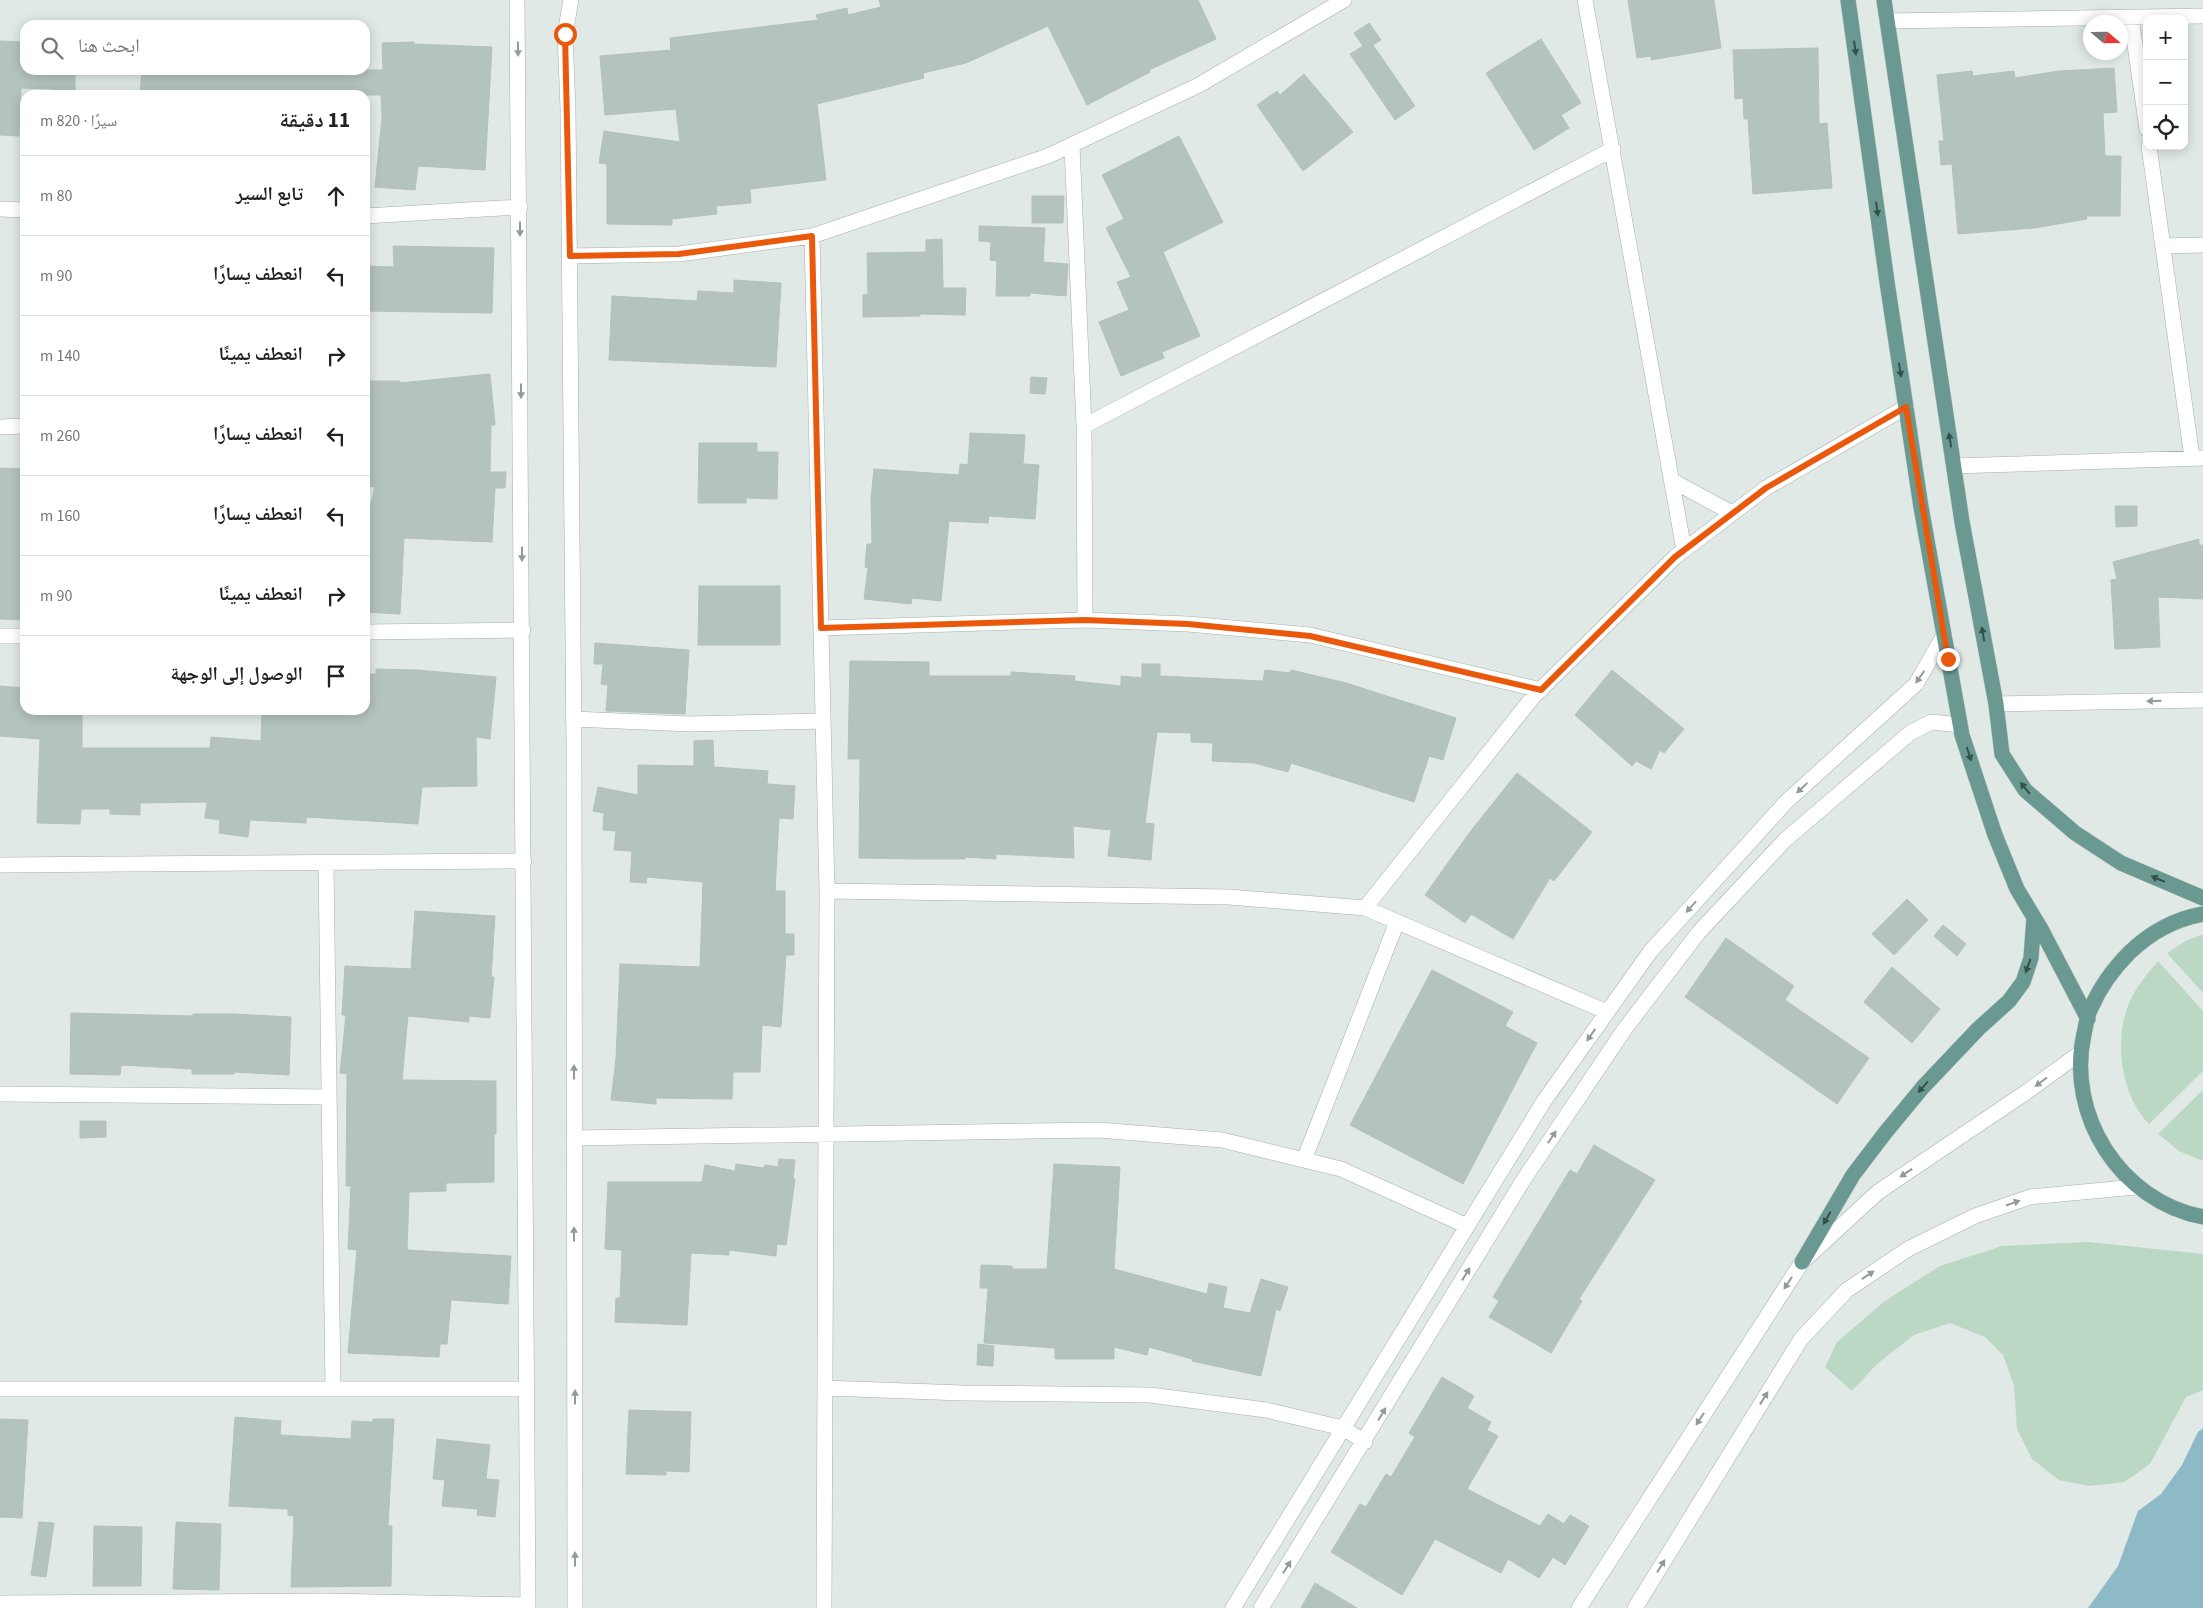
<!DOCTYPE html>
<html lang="ar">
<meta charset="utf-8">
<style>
body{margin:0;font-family:"Source Sans 3","Noto Naskh Arabic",sans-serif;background:#f6f6f6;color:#222;direction:rtl}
.controls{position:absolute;right:15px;top:15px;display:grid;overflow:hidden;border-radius:10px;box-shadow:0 2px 12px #0003}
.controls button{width:45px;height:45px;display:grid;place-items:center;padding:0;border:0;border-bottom:1px solid #e0e0e0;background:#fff;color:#222;font:25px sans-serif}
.compass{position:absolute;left:2083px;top:15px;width:45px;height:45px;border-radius:50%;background:#fff;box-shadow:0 2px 12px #0003;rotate:110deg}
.stop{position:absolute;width:15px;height:15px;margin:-11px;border:4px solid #ea580c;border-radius:50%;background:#fff}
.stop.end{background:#ea580c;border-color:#fff;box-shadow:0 1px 5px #0008}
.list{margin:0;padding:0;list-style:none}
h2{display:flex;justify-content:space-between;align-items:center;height:65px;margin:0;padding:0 20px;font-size:21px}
h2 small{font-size:16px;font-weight:400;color:#767676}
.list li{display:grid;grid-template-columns:32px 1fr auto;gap:15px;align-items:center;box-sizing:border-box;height:80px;padding:0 20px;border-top:1px solid #e0e0e0}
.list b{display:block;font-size:19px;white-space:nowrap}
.list em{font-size:16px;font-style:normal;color:#767676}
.icon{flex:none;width:28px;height:28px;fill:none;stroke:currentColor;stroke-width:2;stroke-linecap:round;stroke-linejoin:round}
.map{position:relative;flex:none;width:2203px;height:1608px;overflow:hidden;direction:ltr}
.search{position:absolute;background:#fff;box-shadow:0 2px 12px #0003;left:20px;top:20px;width:350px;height:55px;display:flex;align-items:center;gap:12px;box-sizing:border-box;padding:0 18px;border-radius:15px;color:#767676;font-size:19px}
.panel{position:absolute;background:#fff;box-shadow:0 2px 12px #0003;left:20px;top:90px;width:350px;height:625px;border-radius:15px;direction:rtl}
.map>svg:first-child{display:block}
.green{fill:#bbd8c5}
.water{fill:#8ebac8}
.building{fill:#b5c3bf;stroke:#b3c1bd}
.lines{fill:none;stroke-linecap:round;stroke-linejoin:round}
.minor-casing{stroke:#a4b0ac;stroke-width:16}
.major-casing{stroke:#bdc3c2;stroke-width:16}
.minor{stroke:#fff;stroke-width:15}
.major{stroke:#699991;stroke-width:15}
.oneway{fill:#34504a}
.oneway2{fill:#919b99}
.route{stroke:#ea580c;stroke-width:6}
</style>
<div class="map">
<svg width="2203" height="1608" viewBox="0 0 2203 1608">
<rect width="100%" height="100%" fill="#e0e9e5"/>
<!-- green -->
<path class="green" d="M 2203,934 L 2203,993 L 2167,953 L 2186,941 Z
M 2158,961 L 2203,1011 L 2203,1071 L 2149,1124 C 2120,1094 2114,1040 2129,1003 C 2136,987 2147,974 2158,961 Z
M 2203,1090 L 2203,1161 L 2179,1151 L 2158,1134 Z
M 2089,1242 L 2203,1254 L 2203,1390 L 2186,1397 L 2150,1464 L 2124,1482 L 2089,1486 L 2059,1480 L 2032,1459 L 2017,1429 L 2014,1385 L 2003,1355 L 1985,1337 L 1950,1323 L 1914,1335 L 1877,1364 L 1852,1391 L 1825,1367 L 1837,1342 L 1885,1301 L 1940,1266 L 2002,1246 Z"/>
<!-- water -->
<path class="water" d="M 2203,1428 L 2203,1608 L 2088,1608 L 2118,1566 L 2138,1511 L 2161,1494 L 2182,1465 L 2198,1432 Z"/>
<!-- building -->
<path class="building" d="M 879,0 L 1198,0 L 1216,39 L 1149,70 L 1150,72 L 1087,105 L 1048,26 L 966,63 L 923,73 L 924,78 L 817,104 L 826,180 L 750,189 L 751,203 L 716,206 L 717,214 L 672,219 L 672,225 L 607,224 L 607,164 L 599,163 L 604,131 L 680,142 L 676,109 L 605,115 L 600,56 L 671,50 L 670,38 L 818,20 L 816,15 L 847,8 L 848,15 L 881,7 Z
M 1628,0 L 1714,0 L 1721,48 L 1651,60 L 1651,56 L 1637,58 Z
M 1369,23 L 1381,40 L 1373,45 L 1415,106 L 1395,120 L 1350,54 L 1363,46 L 1354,33 Z
M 1541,39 L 1581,103 L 1561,115 L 1569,128 L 1534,150 L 1486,73 Z
M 0,41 L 23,42 L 22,70 L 75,70 L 75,95 L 52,95 L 52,89 L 21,88 L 19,136 L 0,135 Z
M 414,42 L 414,44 L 492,47 L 485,170 L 418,166 L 415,190 L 375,187 L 382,118 L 381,95 L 140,95 L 142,70 L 383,70 L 382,43 Z
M 1818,48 L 1819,124 L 1827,123 L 1832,188 L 1753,194 L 1748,119 L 1744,119 L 1743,98 L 1735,99 L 1733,50 Z
M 2114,68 L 2117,112 L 2103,113 L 2105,156 L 2121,156 L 2120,216 L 2086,216 L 2087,219 L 2034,228 L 1958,234 L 1952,164 L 1941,165 L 1939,141 L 1944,141 L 1937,75 L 1972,71 L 1973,76 L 2014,71 L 2015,78 L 2059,71 Z
M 1304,74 L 1353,132 L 1303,171 L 1257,105 L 1277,91 L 1280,95 Z
M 1179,136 L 1223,222 L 1163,252 L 1200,336 L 1162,352 L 1164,358 L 1121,376 L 1099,322 L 1129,310 L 1117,282 L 1131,277 L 1106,228 L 1124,219 L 1102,175 Z
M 1032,196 L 1064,196 L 1063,223 L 1032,223 Z
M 979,226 L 1045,228 L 1043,262 L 1068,264 L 1066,296 L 1030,293 L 1030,296 L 996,296 L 997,261 L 990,260 L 991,242 L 979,241 Z
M 942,239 L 943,288 L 966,288 L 965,315 L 920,314 L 920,316 L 863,317 L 863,295 L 868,294 L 867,253 L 926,252 L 926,240 Z
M 393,246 L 494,248 L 492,313 L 365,311 L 365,266 L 394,267 Z
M 734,280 L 781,283 L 776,367 L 609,360 L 612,296 L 697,301 L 698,291 L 734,293 Z
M 490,374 L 495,425 L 491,425 L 490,472 L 506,472 L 505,488 L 495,488 L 492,542 L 404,538 L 400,614 L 365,612 L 365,529 L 375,487 L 365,486 L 365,381 L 400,381 L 400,383 Z
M 1031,377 L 1047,378 L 1045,394 L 1030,393 Z
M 970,433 L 1025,435 L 1023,464 L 1039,465 L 1035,519 L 989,516 L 988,523 L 949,521 L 941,601 L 912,598 L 911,604 L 864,599 L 868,568 L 865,567 L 867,544 L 872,544 L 871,499 L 874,469 L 959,475 L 960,464 L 968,465 Z
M 699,443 L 757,443 L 757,452 L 778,452 L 777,499 L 746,498 L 746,503 L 698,503 Z
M 0,468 L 25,469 L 25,620 L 0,619 Z
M 2115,506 L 2137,506 L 2137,526 L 2116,527 Z
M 2199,539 L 2199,545 L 2203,545 L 2203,599 L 2158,597 L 2160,647 L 2115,649 L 2111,580 L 2117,579 L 2113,562 Z
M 699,586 L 780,586 L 780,645 L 698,645 Z
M 595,643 L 689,650 L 685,714 L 606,711 L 608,685 L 601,684 L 603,664 L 594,664 Z
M 850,661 L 929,662 L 929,676 L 1011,676 L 1011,672 L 1075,676 L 1074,681 L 1121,686 L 1121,676 L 1142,678 L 1142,664 L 1160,664 L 1160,676 L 1263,681 L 1265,670 L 1290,673 L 1291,670 L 1346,683 L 1456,718 L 1443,760 L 1429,756 L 1414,802 L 1291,763 L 1288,772 L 1254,763 L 1212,761 L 1213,743 L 1191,742 L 1191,733 L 1157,732 L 1145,823 L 1154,824 L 1151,860 L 1108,856 L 1111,830 L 1073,826 L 1074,858 L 996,854 L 996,859 L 965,857 L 965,859 L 917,859 L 859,858 L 860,759 L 848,759 Z
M 376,669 L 417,670 L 496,677 L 490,739 L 476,737 L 477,786 L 422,787 L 418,824 L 306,817 L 306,823 L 250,820 L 248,837 L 219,833 L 220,820 L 205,818 L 207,802 L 140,803 L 140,815 L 110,814 L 110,809 L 81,809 L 80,824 L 37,823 L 40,739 L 0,736 L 0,686 L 25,688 L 23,710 L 82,710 L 82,748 L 210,748 L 211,737 L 261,741 L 262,710 L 365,710 L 365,674 L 376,674 Z
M 1612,670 L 1684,729 L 1664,753 L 1660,750 L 1651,769 L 1636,761 L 1632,766 L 1575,715 Z
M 713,740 L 714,767 L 768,771 L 767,784 L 795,786 L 793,819 L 779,818 L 775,891 L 785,891 L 785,934 L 794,934 L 794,955 L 786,955 L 781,1027 L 762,1025 L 760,1072 L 733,1072 L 732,1099 L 656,1098 L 656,1104 L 611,1100 L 616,1059 L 620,964 L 700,967 L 703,882 L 647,877 L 646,883 L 630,882 L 632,851 L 614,850 L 616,831 L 603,830 L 604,813 L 593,811 L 598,787 L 638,795 L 638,765 L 694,766 L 694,741 Z
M 1517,773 L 1592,832 L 1554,881 L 1550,878 L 1513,939 L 1471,914 L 1465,923 L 1425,895 L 1470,832 Z
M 1907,899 L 1928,920 L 1894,955 L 1872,934 Z
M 415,911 L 495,916 L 491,977 L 494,977 L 490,1018 L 469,1016 L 469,1022 L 408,1016 L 402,1080 L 496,1081 L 496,1134 L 494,1134 L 494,1182 L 446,1183 L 446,1191 L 409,1192 L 407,1250 L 511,1256 L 508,1304 L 451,1300 L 447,1344 L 440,1344 L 439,1357 L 348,1353 L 357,1250 L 348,1249 L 351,1186 L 346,1186 L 347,1074 L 340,1073 L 346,1015 L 342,1015 L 345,966 L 411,969 Z
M 1943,925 L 1966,944 L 1957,956 L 1934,936 Z
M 1726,938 L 1794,986 L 1785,1000 L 1869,1058 L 1837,1104 L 1685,997 Z
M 1892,967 L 1940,1009 L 1912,1043 L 1864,1002 Z
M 1432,970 L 1513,1012 L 1505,1026 L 1537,1043 L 1463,1184 L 1350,1125 Z
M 71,1013 L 193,1016 L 193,1014 L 234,1014 L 291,1017 L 289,1075 L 234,1072 L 234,1074 L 192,1074 L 192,1069 L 121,1065 L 120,1075 L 70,1074 Z
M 80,1121 L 106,1121 L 106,1137 L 80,1138 Z
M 1594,1145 L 1655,1180 L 1579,1299 L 1582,1301 L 1551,1353 L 1489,1317 L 1499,1301 L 1493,1297 L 1570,1170 L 1577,1174 Z
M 779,1159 L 795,1160 L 793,1179 L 795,1179 L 786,1245 L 777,1244 L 776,1256 L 729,1250 L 729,1255 L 691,1253 L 687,1325 L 615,1322 L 616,1298 L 620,1298 L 622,1250 L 605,1249 L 608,1182 L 702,1182 L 705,1165 L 735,1171 L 736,1164 L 764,1168 L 765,1165 L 778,1167 Z
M 1054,1164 L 1120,1167 L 1114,1269 L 1207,1294 L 1209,1283 L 1227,1287 L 1223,1308 L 1250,1313 L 1261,1279 L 1288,1287 L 1280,1311 L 1276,1309 L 1261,1376 L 1192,1361 L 1192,1359 L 1149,1347 L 1147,1355 L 1114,1347 L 1114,1359 L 1055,1359 L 1055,1348 L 984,1343 L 988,1288 L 980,1288 L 981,1265 L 1012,1266 L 1012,1269 L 1047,1269 Z
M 978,1344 L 994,1346 L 993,1366 L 977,1365 Z
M 1442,1377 L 1474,1396 L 1467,1408 L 1491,1422 L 1487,1430 L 1498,1436 L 1467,1489 L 1540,1526 L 1548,1514 L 1564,1524 L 1570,1515 L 1589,1526 L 1565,1565 L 1553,1557 L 1539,1578 L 1508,1559 L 1501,1573 L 1435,1539 L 1402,1595 L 1331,1552 L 1360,1504 L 1366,1507 L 1386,1474 L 1391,1477 L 1415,1437 L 1409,1433 Z
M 629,1410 L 691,1412 L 689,1472 L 666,1471 L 666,1475 L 626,1474 Z
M 235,1417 L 281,1421 L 280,1435 L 351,1439 L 352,1421 L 373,1422 L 373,1419 L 394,1419 L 388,1526 L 392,1526 L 391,1586 L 291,1587 L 294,1516 L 288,1515 L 288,1509 L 229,1506 Z
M 0,1419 L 28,1420 L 22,1518 L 0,1517 Z
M 437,1439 L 490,1445 L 486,1479 L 499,1480 L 495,1517 L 477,1515 L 478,1509 L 442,1506 L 445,1480 L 433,1479 Z
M 39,1522 L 54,1523 L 46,1577 L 31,1575 Z
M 176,1522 L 221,1524 L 219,1590 L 173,1589 Z
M 94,1526 L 142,1527 L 141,1586 L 93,1586 Z
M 1315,1583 L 1357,1608 L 1301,1608 Z"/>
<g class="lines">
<defs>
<path id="minor" d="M 517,0 L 528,1608
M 571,0 L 565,34 L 568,109 L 574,747 L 575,1608
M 1585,0 L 1684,550
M 2131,17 L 2147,129
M 1887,21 L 2203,16
M 1072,145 L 1084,426 L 1085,620
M 2149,146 L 2192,458
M 0,209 L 25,210
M 365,216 L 520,207
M 812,236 L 827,891 L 824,1608
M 2163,246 L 2203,245
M 570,256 L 679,254 L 812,236 L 1048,156 L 1199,85 L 1344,0
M 1084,426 L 1613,149
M 0,427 L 25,426
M 1954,466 L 2203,458
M 1671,480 L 1732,513
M 821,628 L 1085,620 L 1188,624 L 1310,635 L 1541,690
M 365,632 L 523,630
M 0,636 L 25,636
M 1996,704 L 2203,700
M 573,719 L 690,724 L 823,721
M 326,862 L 333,1389
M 0,865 L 524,861
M 827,891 L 1229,897 L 1365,908 L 1607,1012
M 1365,908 L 1533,697 L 1675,557 L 1766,488 L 1906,407
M 0,1094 L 329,1097
M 574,1138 L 1099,1130 L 1222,1140 L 1341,1169 L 1467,1226
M 1304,1160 L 1397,922
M 825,1388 L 963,1393 L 1150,1395 L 1266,1410 L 1343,1428 L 1365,1442
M 0,1389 L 527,1389
M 326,1601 L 528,1605
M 0,1603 L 326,1601 L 326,1608
M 1233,1608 L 1544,1101 L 1650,952 L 1786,802 L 1916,684 L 1944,635
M 1261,1608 L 1524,1179 L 1624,1030 L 1699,932 L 1785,840 L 1910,733 L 1931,722 L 1960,725
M 1579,1608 L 1802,1262 L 1878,1192 L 2028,1091 L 2080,1053
M 1635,1608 L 1801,1339 L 1847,1290 L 1908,1249 L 1975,1216 L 2030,1197 L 2136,1187"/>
<path id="major" d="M 1848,0 L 1887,282 L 1921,507 L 1962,735 L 1995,835 L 2017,889 L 2041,929 L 2088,1019
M 1884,0 L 1962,522 L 1996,704 L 2002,754 L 2025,790 L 2075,833 L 2121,863 L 2203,898
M 2203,914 C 2175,919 2150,933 2130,952 C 2114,968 2100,987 2091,1008 C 2087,1015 2086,1025 2084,1034 C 2066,1115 2120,1201 2203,1217
M 1802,1262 L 1853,1175 L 1885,1133 L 1923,1087 L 1978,1029 L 2009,1001 L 2023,982 L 2031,958 L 2034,918"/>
</defs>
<!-- minor casing -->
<use href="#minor" class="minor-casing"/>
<!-- major casing -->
<use href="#major" class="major-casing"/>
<!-- minor -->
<use href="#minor" class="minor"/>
<!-- major -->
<use href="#major" class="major"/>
</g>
<!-- one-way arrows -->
<defs><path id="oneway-solid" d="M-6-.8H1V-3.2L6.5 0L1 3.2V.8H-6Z" transform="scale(1.25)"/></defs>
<g class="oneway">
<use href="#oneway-solid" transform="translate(1855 48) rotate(82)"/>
<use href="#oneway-solid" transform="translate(1877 209) rotate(82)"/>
<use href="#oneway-solid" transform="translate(1900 370) rotate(81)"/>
<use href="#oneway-solid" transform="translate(1950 440) rotate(-99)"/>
<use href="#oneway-solid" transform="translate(1983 634) rotate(-100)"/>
<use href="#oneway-solid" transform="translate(1969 754) rotate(72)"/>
<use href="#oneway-solid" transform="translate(2025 788) rotate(-130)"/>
<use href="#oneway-solid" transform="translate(2158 879) rotate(-157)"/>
<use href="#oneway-solid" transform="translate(2028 966) rotate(110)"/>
<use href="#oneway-solid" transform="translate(1923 1087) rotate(132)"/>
<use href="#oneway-solid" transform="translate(1827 1218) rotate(119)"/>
</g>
<g class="oneway2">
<use href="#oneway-solid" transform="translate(518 49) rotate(89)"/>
<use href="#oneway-solid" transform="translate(520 229) rotate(90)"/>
<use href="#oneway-solid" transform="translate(521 391) rotate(90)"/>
<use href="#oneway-solid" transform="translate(522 554) rotate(90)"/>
<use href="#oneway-solid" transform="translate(1920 677) rotate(125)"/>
<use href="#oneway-solid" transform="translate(2154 701) rotate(179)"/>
<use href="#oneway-solid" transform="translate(1802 788) rotate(137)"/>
<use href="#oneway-solid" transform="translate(1691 907) rotate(132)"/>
<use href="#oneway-solid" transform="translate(1591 1035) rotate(125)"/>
<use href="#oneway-solid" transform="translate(574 1072) rotate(-90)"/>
<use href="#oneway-solid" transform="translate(2041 1082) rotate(143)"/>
<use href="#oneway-solid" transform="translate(1552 1137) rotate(-56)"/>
<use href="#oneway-solid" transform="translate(1906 1173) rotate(146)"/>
<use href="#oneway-solid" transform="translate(2013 1203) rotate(-19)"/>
<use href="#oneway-solid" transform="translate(574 1234) rotate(-90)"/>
<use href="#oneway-solid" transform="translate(1466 1274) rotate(-58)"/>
<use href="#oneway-solid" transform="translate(1868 1275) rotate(-34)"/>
<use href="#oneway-solid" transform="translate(1788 1283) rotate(123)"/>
<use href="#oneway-solid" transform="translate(575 1397) rotate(-90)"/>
<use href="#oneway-solid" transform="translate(1764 1398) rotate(-58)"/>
<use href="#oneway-solid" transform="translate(1382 1414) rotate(-59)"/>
<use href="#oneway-solid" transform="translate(1700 1419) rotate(123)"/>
<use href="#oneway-solid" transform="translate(575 1559) rotate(-90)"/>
<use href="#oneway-solid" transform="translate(1661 1566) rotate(-58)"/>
<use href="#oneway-solid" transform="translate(1287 1567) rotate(-58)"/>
</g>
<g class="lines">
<!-- route -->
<path class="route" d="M 565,34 L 570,256 L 679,254 L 812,236 L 821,628 L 1085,620 L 1188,624 L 1310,636 L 1541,690 L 1675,557 L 1766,488 L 1906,407 L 1948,659"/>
</g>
</svg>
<div class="controls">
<button>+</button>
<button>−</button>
<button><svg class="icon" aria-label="locate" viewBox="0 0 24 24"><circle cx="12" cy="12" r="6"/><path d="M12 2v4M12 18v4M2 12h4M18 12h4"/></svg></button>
</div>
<svg class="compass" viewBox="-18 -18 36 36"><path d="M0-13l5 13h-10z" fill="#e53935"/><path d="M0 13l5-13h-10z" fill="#767676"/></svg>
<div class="stop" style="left:565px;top:34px"></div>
<div class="stop end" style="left:1948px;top:659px"></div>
<div class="search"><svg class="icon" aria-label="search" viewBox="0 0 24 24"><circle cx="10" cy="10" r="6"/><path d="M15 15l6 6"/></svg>ابحث هنا</div>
<section class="panel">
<h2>11 دقيقة<small>سيرًا · 820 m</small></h2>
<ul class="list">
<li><svg class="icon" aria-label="ahead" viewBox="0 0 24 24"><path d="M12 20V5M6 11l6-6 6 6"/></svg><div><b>تابع السير</b></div><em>80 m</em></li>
<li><svg class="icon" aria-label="left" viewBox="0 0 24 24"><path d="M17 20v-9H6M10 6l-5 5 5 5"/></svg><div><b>انعطف يسارًا</b></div><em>90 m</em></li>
<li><svg class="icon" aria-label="right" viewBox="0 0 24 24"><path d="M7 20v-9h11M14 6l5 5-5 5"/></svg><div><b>انعطف يمينًا</b></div><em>140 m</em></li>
<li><svg class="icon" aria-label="left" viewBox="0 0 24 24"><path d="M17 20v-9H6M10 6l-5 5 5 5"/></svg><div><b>انعطف يسارًا</b></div><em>260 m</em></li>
<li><svg class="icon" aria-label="left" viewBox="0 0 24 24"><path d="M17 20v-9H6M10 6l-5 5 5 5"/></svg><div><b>انعطف يسارًا</b></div><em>160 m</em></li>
<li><svg class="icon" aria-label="right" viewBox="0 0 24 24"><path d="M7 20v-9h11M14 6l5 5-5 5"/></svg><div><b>انعطف يمينًا</b></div><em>90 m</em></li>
<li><svg class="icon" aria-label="arrive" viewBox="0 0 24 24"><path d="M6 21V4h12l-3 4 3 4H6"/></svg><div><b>الوصول إلى الوجهة</b></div></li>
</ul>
</section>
</div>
